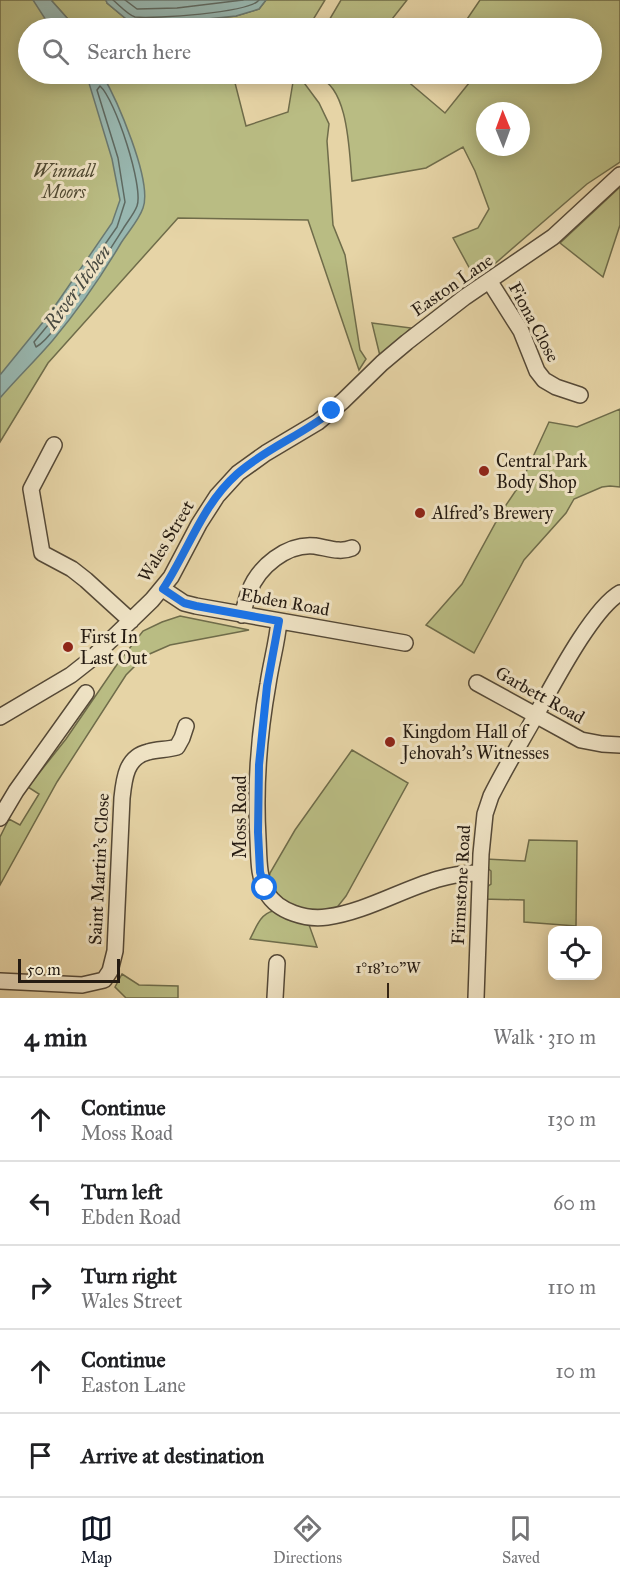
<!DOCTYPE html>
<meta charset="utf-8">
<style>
body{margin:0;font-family:"IM FELL Great Primer",serif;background:#f2f2f2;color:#202124}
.controls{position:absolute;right:18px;bottom:18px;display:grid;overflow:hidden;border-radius:12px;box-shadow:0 3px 15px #0003}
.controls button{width:54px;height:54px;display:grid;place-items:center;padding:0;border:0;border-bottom:2px solid #e0e0e0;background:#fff;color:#202124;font:30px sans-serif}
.compass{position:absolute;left:476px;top:102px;width:54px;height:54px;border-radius:50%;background:#fff;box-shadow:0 3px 15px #0003;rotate:359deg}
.scale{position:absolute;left:18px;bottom:15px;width:102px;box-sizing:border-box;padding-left:6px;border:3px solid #251b12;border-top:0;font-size:16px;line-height:21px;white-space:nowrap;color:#251b12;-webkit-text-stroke:4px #efe3c5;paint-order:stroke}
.stop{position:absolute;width:18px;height:18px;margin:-14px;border:4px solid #1a73e8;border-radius:50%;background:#fff}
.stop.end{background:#1a73e8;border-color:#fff;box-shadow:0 2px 6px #0008}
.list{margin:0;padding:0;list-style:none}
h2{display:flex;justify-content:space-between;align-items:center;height:78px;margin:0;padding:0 24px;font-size:26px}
h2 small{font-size:20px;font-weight:400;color:#757577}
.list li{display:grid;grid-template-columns:39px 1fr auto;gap:18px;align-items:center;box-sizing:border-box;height:84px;padding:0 24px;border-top:2px solid #e0e0e0}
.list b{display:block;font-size:22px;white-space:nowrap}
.list p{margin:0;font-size:20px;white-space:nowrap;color:#757577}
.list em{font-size:20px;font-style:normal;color:#757577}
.icon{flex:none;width:33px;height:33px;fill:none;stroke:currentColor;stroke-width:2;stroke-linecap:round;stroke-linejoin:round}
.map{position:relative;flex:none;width:620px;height:998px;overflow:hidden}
.search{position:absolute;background:#fff;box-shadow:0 3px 15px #0003;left:18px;right:18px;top:18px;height:66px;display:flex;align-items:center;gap:15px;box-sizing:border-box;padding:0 21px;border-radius:33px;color:#757577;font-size:22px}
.sheet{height:498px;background:#fff}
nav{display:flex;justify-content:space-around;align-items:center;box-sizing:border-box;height:84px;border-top:2px solid #e0e0e0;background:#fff;font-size:16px;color:#757577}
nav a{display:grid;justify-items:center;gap:3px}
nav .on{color:#111827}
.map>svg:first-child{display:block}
.green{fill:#b9bc83;stroke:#6f6c4a;stroke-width:1.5;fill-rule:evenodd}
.water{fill:#98b7b0;stroke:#6a7971;stroke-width:1.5}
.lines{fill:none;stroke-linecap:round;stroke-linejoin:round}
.shore{stroke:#5e6961;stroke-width:1.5}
.minor-casing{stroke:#554937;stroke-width:18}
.minor{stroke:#efe3c5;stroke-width:15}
.route{stroke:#1a73e8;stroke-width:8}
.ticks{fill:none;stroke:#251b12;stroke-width:2}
.poi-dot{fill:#8f2418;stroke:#efe3c5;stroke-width:2}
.labels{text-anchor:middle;stroke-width:6;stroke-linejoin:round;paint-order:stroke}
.park-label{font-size:18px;font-style:italic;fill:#514b34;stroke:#efe3c5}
.street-label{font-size:18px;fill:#251b12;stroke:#efe3c5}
.poi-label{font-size:18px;fill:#251b12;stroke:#efe3c5;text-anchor:start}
.water-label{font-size:20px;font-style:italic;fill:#484a41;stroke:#efe3c5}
.ticks-label{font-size:15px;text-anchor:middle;fill:#251b12;stroke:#efe3c5;stroke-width:6;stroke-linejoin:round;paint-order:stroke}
</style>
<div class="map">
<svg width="620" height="998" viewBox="0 0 620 998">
<rect width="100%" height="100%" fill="#e6d4a6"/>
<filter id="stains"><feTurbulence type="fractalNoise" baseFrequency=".00333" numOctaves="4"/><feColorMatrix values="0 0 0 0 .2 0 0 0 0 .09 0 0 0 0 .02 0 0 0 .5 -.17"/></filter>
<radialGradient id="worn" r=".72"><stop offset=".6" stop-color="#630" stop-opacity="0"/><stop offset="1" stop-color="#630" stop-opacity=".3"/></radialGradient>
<!-- green -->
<path class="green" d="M 0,0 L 41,0 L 60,28 L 28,28 L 28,74 L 241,74 L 235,83 L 246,126 L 288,112 L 294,76 L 302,80 L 319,103 L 329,124 L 327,141 L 333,225 L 345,255 L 360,350 L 366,359 L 359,370 L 308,220 L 178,218 L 48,363 L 0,442 Z
M 51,0 L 106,0 L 107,3 L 131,23 L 178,22 L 236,16 L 259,9 L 266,0 L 325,0 L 308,28 L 76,28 Z
M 341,0 L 407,0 L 385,28 L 327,28 L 328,22 Z
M 480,0 L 620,0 L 620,162 L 587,184 L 476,280 L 453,238 L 478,228 L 489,209 L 475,171 L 463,147 L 426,168 L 352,181 C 349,152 349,88 318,77 L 318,74 L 399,74 L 445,113 L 469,83 L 459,74 L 592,74 L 592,28 L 461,28 ZM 485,111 L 521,111 L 521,147 L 485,147 Z
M 620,187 L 620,225 L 603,277 L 560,243 Z
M 372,323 L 411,328 L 380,356 Z
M 620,409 L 620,487 L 610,486 L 602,487 L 574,499 L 566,513 L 524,560 L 474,653 L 426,625 L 462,584 L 502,511 L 521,483 L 549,422 L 577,427 Z
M 180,616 L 249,630 L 170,645 L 145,656 L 126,675 L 57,782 L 0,885 L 0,837 L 9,819 L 20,825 L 39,794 L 28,787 L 66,739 L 118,663 L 143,631 L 162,622 Z
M 352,750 L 408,783 L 346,896 L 335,910 L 302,909 L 279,900 L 268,883 L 270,873 L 295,830 Z
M 529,840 L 577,841 L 576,926 L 524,922 L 524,900 L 483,899 L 484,889 L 491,884 L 491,871 L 485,866 L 486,859 L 525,861 Z
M 273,911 L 308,922 L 317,947 L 250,939 C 256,928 260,914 273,911 Z
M 122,974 L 139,985 L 178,986 L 178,998 L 126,998 L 115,987 Z"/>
<!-- water -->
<path class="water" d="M 33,0 L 51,0 L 76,28 L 51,28 Z
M 106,0 L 266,0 L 259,9 L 236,16 L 178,22 L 131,23 L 107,3 Z
M 82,74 L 102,74 C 116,98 153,181 143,208 C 139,220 128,232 121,243 C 101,277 78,310 53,340 C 36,360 17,378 0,398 L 0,375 L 48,316 L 112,223 L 120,200 L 112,159 L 89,83 Z"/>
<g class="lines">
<!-- shore -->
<path class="shore" d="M 113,0 C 119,5 128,15 135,17 C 154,19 249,13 259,0
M 125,0 L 137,9 L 177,8 L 243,0
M 100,86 C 115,99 144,187 137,206 C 134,214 127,222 123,229 C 102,262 82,294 58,324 C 52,332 45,342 36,347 L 34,342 L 53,319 L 117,227 L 125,202 L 118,158 L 97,90 Z"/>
<defs>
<path id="minor" d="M 490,282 L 521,331 L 537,371 L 544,380 L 556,387 L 580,395
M 54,445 L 31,489 L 42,553 L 72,569 L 86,580 L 131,621
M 163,589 L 184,603 L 196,606 L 405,643
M 242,615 C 245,607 246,599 249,592 C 258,567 287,543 315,546 C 328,548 340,553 352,548
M 279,621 C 277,643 271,663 268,684 C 259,734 255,788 258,839 C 259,857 258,877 267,893 C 278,912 307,920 327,917 C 379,910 428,871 480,873
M 477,683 L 581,740 L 602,744 L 620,745
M 0,717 L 71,675 L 90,660 L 152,600 L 171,577 L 199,524 L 217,496 L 238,473 L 266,453 L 318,422 L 343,401 L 382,363 L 407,342 L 465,297 L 553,237 L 620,175
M 0,818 L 16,791 L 86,693
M 0,981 L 82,985 L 104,980 L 110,971 L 115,951 L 122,798 C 124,779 126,757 148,752 C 158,749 167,750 177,747 L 182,738 L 186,726
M 275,998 L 277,963
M 476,998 L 481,854 L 485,814 L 491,796 C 505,768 521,742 536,715 C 553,685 592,609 620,593"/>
</defs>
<!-- minor casing -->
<use href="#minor" class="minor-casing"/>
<!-- minor -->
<use href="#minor" class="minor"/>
</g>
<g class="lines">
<!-- route -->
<path class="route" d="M 265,888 L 260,872 L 258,832 L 259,765 L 267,686 L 279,621 L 196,606 L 184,603 L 163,589 C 188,551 202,505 237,474 C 265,449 302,435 332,411"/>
</g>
<!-- ticks -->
<path class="ticks" d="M 388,983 L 388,998"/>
<!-- markers -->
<g class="poi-dot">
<circle cx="484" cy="471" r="6"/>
<circle cx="420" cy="513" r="6"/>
<circle cx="68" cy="647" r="6"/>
<circle cx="390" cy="742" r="6"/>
</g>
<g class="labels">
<!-- park labels -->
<g class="park-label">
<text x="64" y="177">Winnall<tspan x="64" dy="21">Moors</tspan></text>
</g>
<!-- street labels -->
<g class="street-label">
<text transform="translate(452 285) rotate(-35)" y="6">Easton Lane</text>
<text transform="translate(534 322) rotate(62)" y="6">Fiona Close</text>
<text transform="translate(166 541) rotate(-59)" y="6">Wales Street</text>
<text transform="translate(285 602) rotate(10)" y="6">Ebden Road</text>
<text transform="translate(540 695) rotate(29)" y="6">Garbett Road</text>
<text transform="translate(240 817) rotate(-90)" y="6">Moss Road</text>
<text transform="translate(99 869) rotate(-87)" y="6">Saint Martin's Close</text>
<text transform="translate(461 885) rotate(-87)" y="6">Firmstone Road</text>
</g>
<!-- poi labels -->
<g class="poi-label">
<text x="496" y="467">Central Park<tspan x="496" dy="21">Body Shop</tspan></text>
<text x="432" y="519">Alfred's Brewery</text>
<text x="80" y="643">First In<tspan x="80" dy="21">Last Out</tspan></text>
<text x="402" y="738">Kingdom Hall of<tspan x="402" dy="21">Jehovah's Witnesses</tspan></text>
</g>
<!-- water labels -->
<g class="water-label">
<text transform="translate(77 287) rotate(-54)" y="7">River Itchen</text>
</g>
</g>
<g class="ticks-label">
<text x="388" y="973">1°18'10"W</text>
</g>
<rect width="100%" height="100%" filter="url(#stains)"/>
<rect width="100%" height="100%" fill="url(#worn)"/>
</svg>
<div class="controls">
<button><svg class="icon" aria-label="locate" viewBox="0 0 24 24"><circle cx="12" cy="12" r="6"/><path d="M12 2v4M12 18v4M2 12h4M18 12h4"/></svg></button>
</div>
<svg class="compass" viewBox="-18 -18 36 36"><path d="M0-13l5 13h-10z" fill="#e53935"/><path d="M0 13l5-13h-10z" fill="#757577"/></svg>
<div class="scale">50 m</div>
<div class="stop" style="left:265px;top:888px"></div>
<div class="stop end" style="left:332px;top:411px"></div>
<div class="search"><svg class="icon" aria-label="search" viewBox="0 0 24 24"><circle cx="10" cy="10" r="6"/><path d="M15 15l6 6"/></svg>Search here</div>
</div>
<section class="sheet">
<h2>4 min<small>Walk · 310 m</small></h2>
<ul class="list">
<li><svg class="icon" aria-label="ahead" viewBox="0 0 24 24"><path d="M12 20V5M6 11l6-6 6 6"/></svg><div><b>Continue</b><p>Moss Road</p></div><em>130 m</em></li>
<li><svg class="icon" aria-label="left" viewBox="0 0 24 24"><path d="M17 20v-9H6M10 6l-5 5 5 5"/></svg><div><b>Turn left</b><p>Ebden Road</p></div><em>60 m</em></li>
<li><svg class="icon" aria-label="right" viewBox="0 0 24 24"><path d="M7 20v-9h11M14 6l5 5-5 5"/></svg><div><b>Turn right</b><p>Wales Street</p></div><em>110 m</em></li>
<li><svg class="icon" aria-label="ahead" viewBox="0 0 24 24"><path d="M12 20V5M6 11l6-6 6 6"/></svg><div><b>Continue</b><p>Easton Lane</p></div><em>10 m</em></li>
<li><svg class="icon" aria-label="arrive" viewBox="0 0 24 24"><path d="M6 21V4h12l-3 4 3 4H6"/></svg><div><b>Arrive at destination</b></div></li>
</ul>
</section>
<nav>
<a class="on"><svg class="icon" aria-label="map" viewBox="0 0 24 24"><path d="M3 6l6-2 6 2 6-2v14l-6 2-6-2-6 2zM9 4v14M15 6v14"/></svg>Map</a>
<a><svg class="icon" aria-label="directions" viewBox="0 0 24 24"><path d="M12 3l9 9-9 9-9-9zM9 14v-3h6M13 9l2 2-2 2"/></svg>Directions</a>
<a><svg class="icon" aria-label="saved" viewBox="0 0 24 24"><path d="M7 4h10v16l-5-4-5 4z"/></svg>Saved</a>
</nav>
